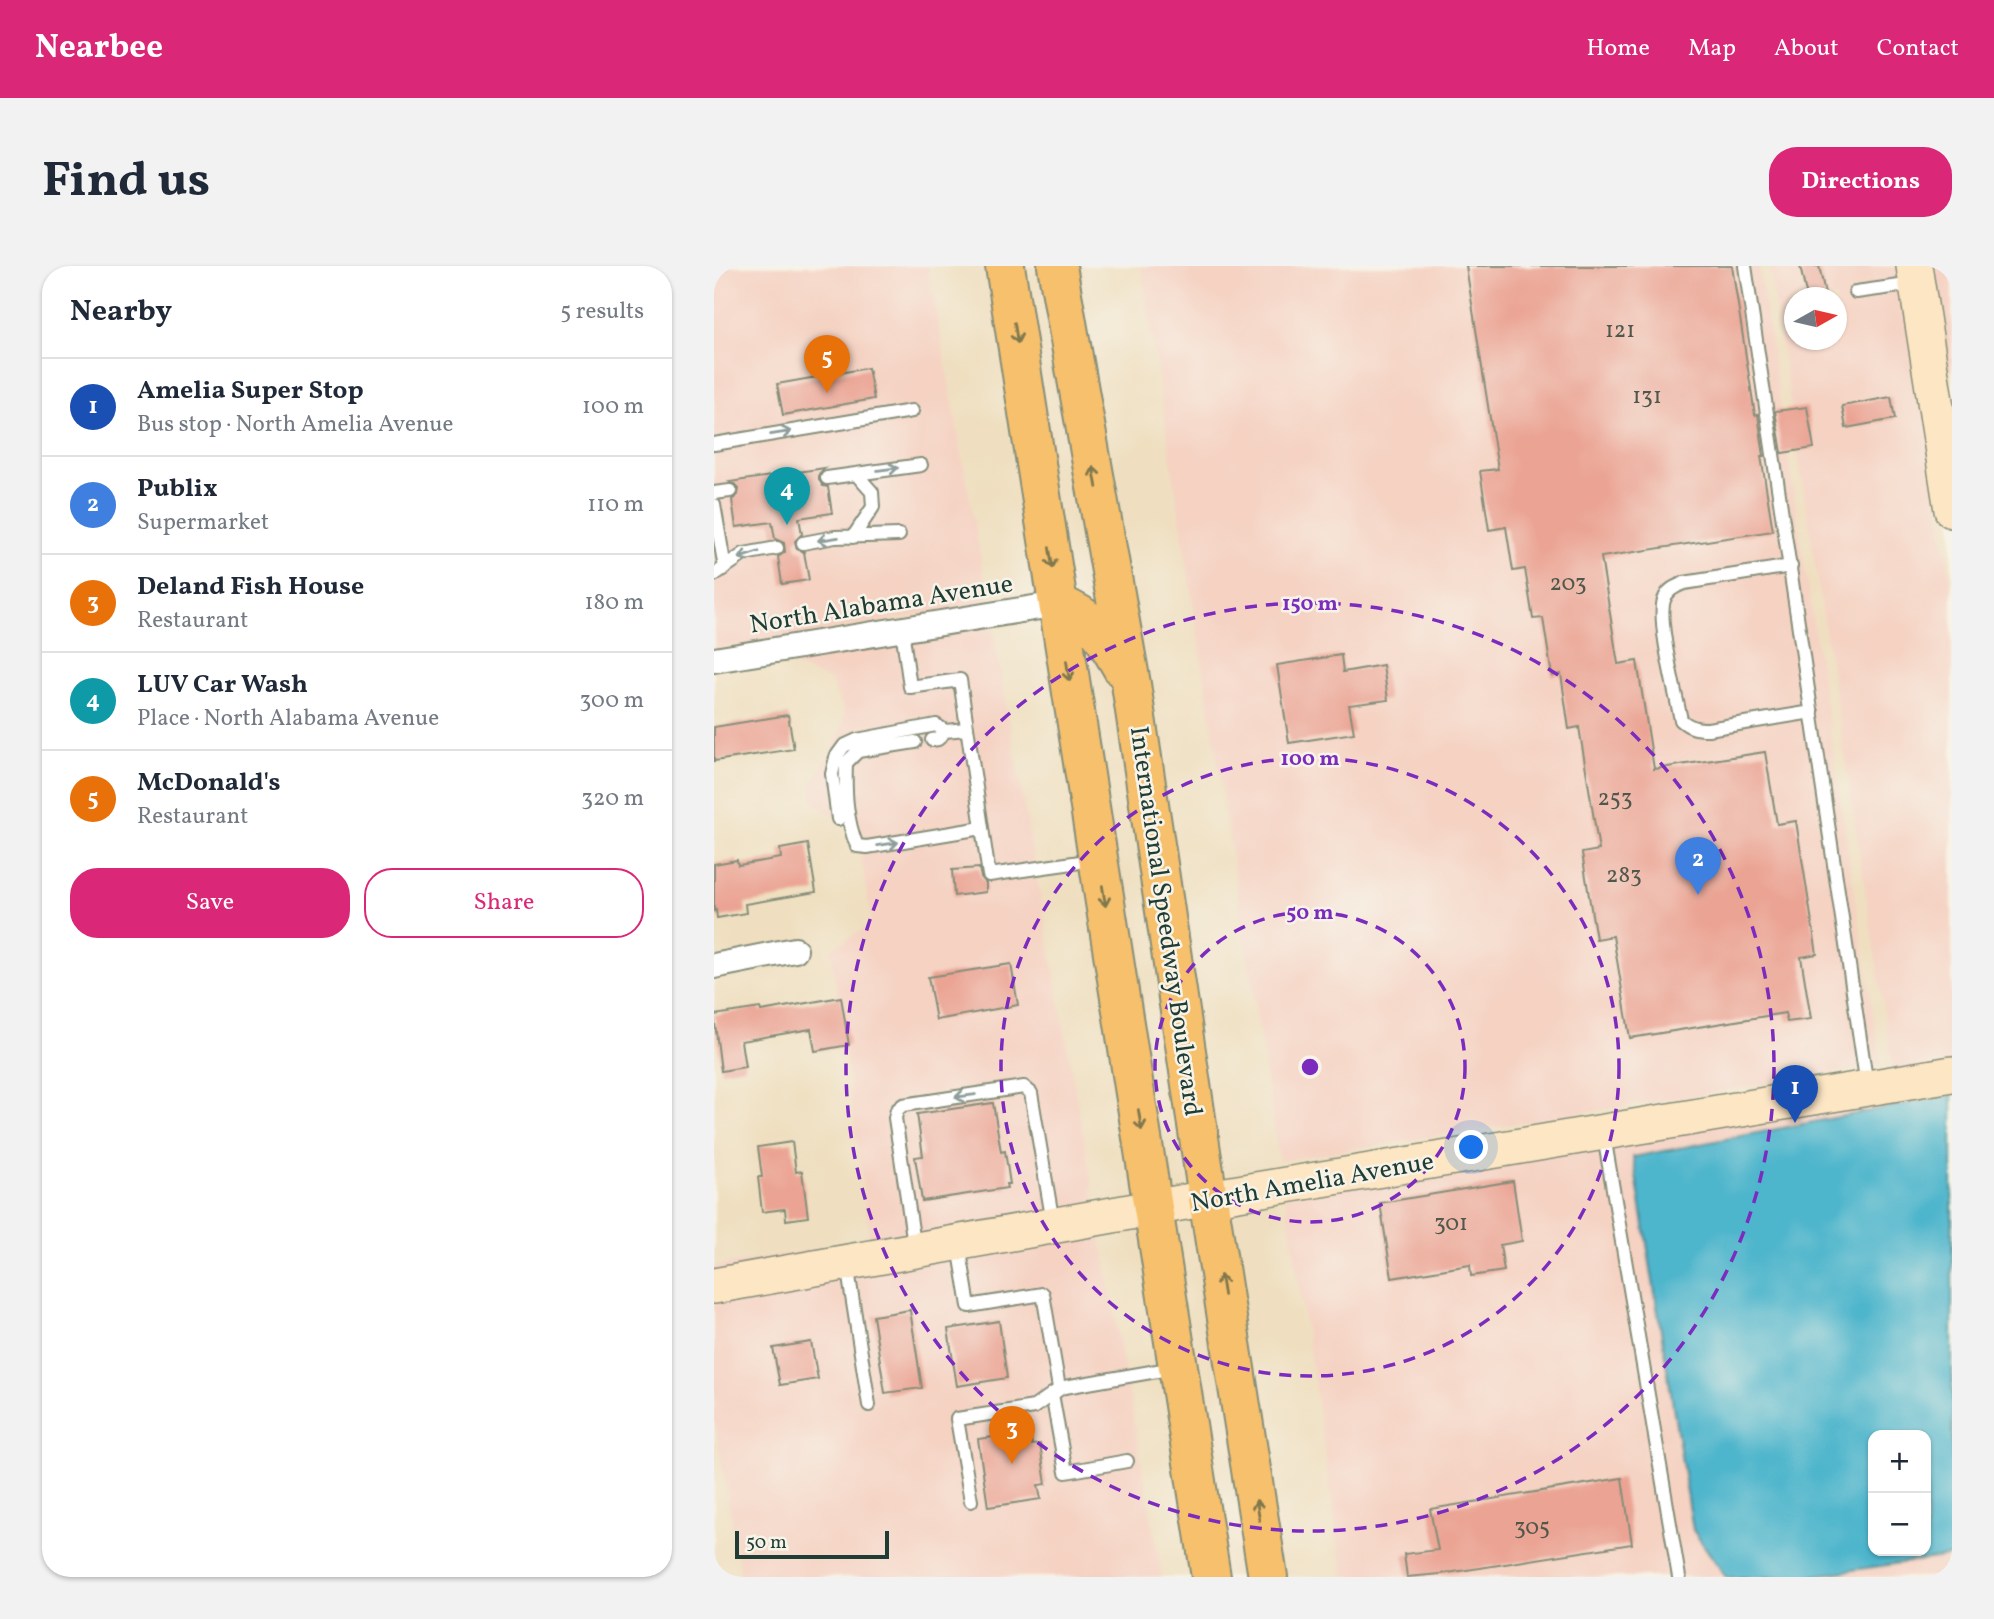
<!DOCTYPE html>
<meta charset="utf-8">
<style>
body{margin:0;font-family:Vollkorn,serif;background:#f2f2f3;color:#1f2937}
.controls{position:absolute;right:21px;bottom:21px;display:grid;overflow:hidden;border-radius:14px;box-shadow:0 2px 5px #0004}
.controls button{width:63px;height:63px;display:grid;place-items:center;padding:0;border:0;border-bottom:2px solid #e0e1e3;background:#fff;color:#1f2937;font:35px sans-serif}
.compass{position:absolute;left:1070px;top:21px;width:63px;height:63px;border-radius:50%;background:#fff;box-shadow:0 2px 5px #0004;rotate:82deg}
.scale{position:absolute;left:21px;bottom:18px;width:154px;box-sizing:border-box;padding-left:7px;border:4px solid #1f3d34;border-top:0;font-size:19px;line-height:24px;white-space:nowrap;color:#1f3d34;-webkit-text-stroke:5px #f7f3e8;paint-order:stroke}
.you{position:absolute;left:758px;top:882px;width:24px;height:24px;margin:-18px;border:5px solid #fff;border-radius:50%;background:#1a73e8;box-shadow:0 0 0 10px #1a73e833}
.badge{display:grid;place-items:center;width:46px;height:46px;border-radius:50%;background:#db2777;color:#fff;font-size:23px;font-weight:700}
.pin{position:absolute;translate:-50% -58px;filter:drop-shadow(0 2px 4px #0008)}
.pin::after{content:'';position:absolute;top:37px;width:24px;height:21px;background:inherit;clip-path:polygon(0 0,100% 0,50% 100%)}
.list{margin:0;padding:0;list-style:none}
h2{display:flex;justify-content:space-between;align-items:center;height:91px;margin:0;padding:0 28px;font-size:30px}
h2 small{font-size:23px;font-weight:400;color:#747a83}
.list li{display:grid;grid-template-columns:46px 1fr auto;gap:21px;align-items:center;box-sizing:border-box;height:98px;padding:0 28px;border-top:2px solid #e0e1e3}
.list b{display:block;font-size:26px;white-space:nowrap}
.list p{margin:0;font-size:23px;white-space:nowrap;color:#747a83}
.list em{font-size:23px;font-style:normal;color:#747a83}
.actions{display:flex;gap:14px;padding:21px 28px}
.actions a{flex:1;padding:16px 0;border:2px solid #db2777;border-radius:28px;text-align:center;font-size:24px;color:#db2777}
.actions .main{background:#db2777;color:#fff}
.map{position:relative;flex:none;width:1238px;height:1311px;overflow:hidden;border-radius:28px}
header{display:flex;align-items:center;gap:42px;box-sizing:border-box;height:98px;padding:0 35px;background:#db2777;color:#fff}
header strong{font-size:33px}
nav{display:flex;gap:38px;margin-inline-start:auto;font-size:24px}
.intro{display:flex;align-items:center;justify-content:space-between;box-sizing:border-box;height:168px;padding:0 42px}
h1{margin:0;font-size:49px}
.button{padding:18px 32px;border-radius:28px;background:#db2777;color:#fff;font-size:24px;font-weight:700}
main{display:flex;gap:42px;padding:0 42px}
aside{flex:1;background:#fff;border-radius:28px;box-shadow:0 2px 5px #0004}
.map>svg:first-child{display:block}
.built{fill:#f5d2c2;fill-rule:evenodd}
.water{fill:#4db5cc;stroke:#367980;stroke-width:2;fill-rule:evenodd}
.building{fill:#eba494}
.lines{fill:none;stroke-linecap:round;stroke-linejoin:round}
.lane-casing{stroke:#878e7a;stroke-width:16}
.street-casing{stroke:#878e7a;stroke-width:28}
.secondary-casing{stroke:#878e7a;stroke-width:38}
.primary-casing{stroke:#878e7a;stroke-width:42}
.lane{stroke:#fff;stroke-width:12}
.street{stroke:#fff;stroke-width:24}
.secondary{stroke:#fce6c4;stroke-width:35}
.primary{stroke:#f7c06c;stroke-width:38}
.oneway{stroke:#80784d}
.oneway2{stroke:#8f9e9a}
.ring{fill:none;stroke:#7b2cbf;stroke-width:3.5;stroke-dasharray:12 9}
.labels{text-anchor:middle;stroke-width:5;stroke-linejoin:round;paint-order:stroke}
.number-label{font-size:23px;fill:#52574c}
.street-label{font-size:26px;fill:#1f3d34;stroke:#f7f3e8}
.centre{fill:#7b2cbf;stroke:#f7f3e8;stroke-width:3.5}
.ring-label{font-size:21px;text-anchor:middle;font-weight:bold;fill:#7b2cbf;stroke:#f7f3e8;stroke-width:5;stroke-linejoin:round;paint-order:stroke}
</style>
<header>
<strong>Nearbee</strong>
<nav><a>Home</a><a>Map</a><a>About</a><a>Contact</a></nav>
</header>
<div class="intro"><h1>Find us</h1><a class="button">Directions</a></div>
<main>
<aside>
<h2>Nearby<small>5 results</small></h2>
<ul class="list">
<li><span class="badge" style="background:#1a4fb4">1</span><div><b>Amelia Super Stop</b><p>Bus stop · North Amelia Avenue</p></div><em>100 m</em></li>
<li><span class="badge" style="background:#3f7fe0">2</span><div><b>Publix</b><p>Supermarket</p></div><em>110 m</em></li>
<li><span class="badge" style="background:#e8710a">3</span><div><b>Deland Fish House</b><p>Restaurant</p></div><em>180 m</em></li>
<li><span class="badge" style="background:#0f9aa8">4</span><div><b>LUV Car Wash</b><p>Place · North Alabama Avenue</p></div><em>300 m</em></li>
<li><span class="badge" style="background:#e8710a">5</span><div><b>McDonald's</b><p>Restaurant</p></div><em>320 m</em></li>
</ul>
<div class="actions"><a class="main">Save</a><a>Share</a></div>
</aside>
<div class="map">
<svg width="1238" height="1311" viewBox="0 0 1238 1311">
<rect width="100%" height="100%" fill="#f7f3e8"/>
<filter id="ink" filterUnits="userSpaceOnUse"><feTurbulence type="fractalNoise" baseFrequency=".0143" numOctaves="2"/><feDisplacementMap in="SourceGraphic" scale="14" xChannelSelector="R" yChannelSelector="G"/><feConvolveMatrix kernelMatrix="1 2 1 2 8 2 1 2 1" color-interpolation-filters="sRGB"/></filter>
<filter id="wash" filterUnits="userSpaceOnUse"><feTurbulence type="fractalNoise" baseFrequency=".00686" numOctaves="4" result="noise"/><feDisplacementMap in="SourceGraphic" scale="28" xChannelSelector="R" yChannelSelector="G"/><feGaussianBlur stdDeviation="1.57" result="paint"/><feColorMatrix in="noise" values="0 0 0 0 0 0 0 0 0 0 0 0 0 0 0 0 0 1.4 0 .05"/><feComposite in="paint" operator="in"/></filter>
<g filter="url(#wash)">
<rect width="100%" height="100%" fill="#efdfc0"/>
<!-- built -->
<path class="built" d="M 0,0 L 214,0 L 275,338 L 0,384 Z
M 427,0 L 1045,0 L 1167,800 L 565,895 Z
M 1055,0 L 1188,0 L 1238,324 L 1238,797 L 1177,804 L 1178,798 ZM 1080,32 L 1122,32 L 1122,74 L 1080,74 Z
M 1212,0 L 1238,0 L 1238,104 L 1229,105 Z
M 278,359 L 382,941 L 0,1009 L 0,1000 L 156,974 L 117,683 L 153,661 L 157,653 L 143,567 L 99,536 L 97,519 L 125,471 L 131,448 L 117,415 L 67,394 Z
M 1238,818 L 1238,829 L 979,1263 L 1012,1311 L 630,1311 L 571,930 Z
M 385,962 L 448,1311 L 27,1311 L 0,1151 L 0,1030 Z
M 1238,1290 L 1238,1311 L 1089,1311 Z"/>
<!-- water -->
<path class="water" d="M 1238,829 L 1238,1290 L 1089,1311 L 1012,1311 L 979,1264 L 919,891 ZM 1159,1169 L 1212,1169 L 1212,1285 L 1159,1285 Z"/>
<g id="blocks">
<!-- building -->
<path class="building" d="M 752,0 L 1018,0 L 1041,149 L 1044,148 L 1050,190 L 1047,190 L 1059,265 L 887,291 L 904,398 L 923,395 L 940,503 L 1051,486 L 1063,558 L 1082,555 L 1103,688 L 1087,691 L 1097,753 L 1073,756 L 1071,747 L 916,772 L 899,670 L 882,673 L 868,587 L 885,584 L 865,461 L 855,463 L 847,408 L 838,410 L 829,352 L 819,353 L 811,303 L 799,305 L 792,261 L 775,264 L 766,205 L 784,203 Z
M 1086,0 L 1105,0 L 1112,32 L 1093,32 Z
M 154,102 L 160,133 L 69,149 L 63,118 Z
M 1177,131 L 1181,153 L 1132,162 L 1128,140 Z
M 1093,141 L 1100,182 L 1068,187 L 1061,145 Z
M 111,202 L 105,208 L 105,214 L 109,220 L 114,221 L 118,247 L 85,252 L 88,268 L 81,275 L 83,283 L 90,286 L 95,314 L 68,318 L 64,291 L 71,286 L 70,277 L 61,273 L 58,256 L 22,261 L 18,234 L 24,229 L 25,223 L 22,219 L 16,216 Z
M 627,389 L 629,406 L 669,399 L 674,434 L 635,439 L 640,467 L 575,477 L 563,399 Z
M 74,449 L 80,483 L 0,495 L 0,461 Z
M 94,578 L 102,626 L 31,638 L 32,647 L 3,652 L 2,644 L 0,645 L 0,598 L 23,594 L 24,599 L 67,592 L 66,583 Z
M 265,602 L 267,611 L 272,617 L 272,626 L 240,630 L 238,604 Z
M 297,698 L 304,739 L 222,754 L 214,711 Z
M 127,731 L 135,779 L 101,785 L 97,763 L 27,775 L 31,801 L 7,805 L 0,749 L 46,742 L 47,745 Z
M 279,837 L 287,886 L 291,885 L 296,918 L 292,918 L 293,922 L 208,935 L 201,891 L 209,890 L 203,848 Z
M 78,876 L 82,906 L 88,905 L 94,951 L 72,954 L 71,943 L 48,946 L 44,911 L 48,911 L 44,881 Z
M 799,915 L 808,975 L 786,979 L 790,1005 L 757,1010 L 756,999 L 678,1012 L 666,937 Z
M 196,1044 L 208,1122 L 171,1127 L 159,1050 Z
M 285,1055 L 293,1112 L 243,1120 L 234,1063 Z
M 97,1076 L 104,1113 L 66,1119 L 59,1082 Z
M 316,1166 L 318,1179 L 326,1178 L 332,1218 L 324,1219 L 327,1233 L 274,1241 L 264,1173 Z
M 908,1212 L 918,1278 L 727,1308 L 693,1311 L 690,1288 L 724,1284 L 716,1243 Z"/>
</g>
</g>
<g filter="url(#ink)">
<use href="#blocks" fill-opacity="0" stroke="#878e7a" stroke-width="2"/>
<g class="lines">
<defs>
<path id="lane" d="M 1031,0 L 1153,820
M 1142,26 L 1200,18
M 0,178 L 198,145
M 113,212 L 207,199
M 0,227 L 16,225
M 0,239 L 11,302
M 139,271 L 159,241 L 158,226 L 142,208
M 89,277 L 121,271 L 185,269
M 1077,300 L 970,317 C 961,321 954,323 950,334 C 943,355 962,429 967,454 C 976,462 983,463 994,463 L 1098,446
M 0,309 L 30,288 L 63,282
M 188,363 L 196,421 L 246,414 L 275,609 L 380,594
M 218,474 L 224,473 L 231,465 L 252,463
M 201,476 L 144,485 L 132,497 C 131,525 132,554 143,580 L 153,581 L 268,562
M 124,553 L 118,508 L 122,491 L 130,480 L 143,474 L 222,459 L 231,465
M 890,870 L 965,1311
M 245,980 L 255,1040 L 329,1028 L 345,1122 L 460,1102
M 201,984 L 181,852 L 183,844 L 189,839 L 310,821 L 317,827 L 339,957
M 133,998 L 155,1139
M 338,1128 L 352,1206 L 413,1195
M 257,1235 L 243,1153 L 320,1141 L 347,1122"/>
<path id="street" d="M 0,394 L 344,338
M 0,700 L 81,684"/>
<path id="secondary" d="M 1200,0 L 1238,244
M 0,1020 L 494,932 L 1238,808"/>
<path id="primary" d="M 291,0 L 497,1311
M 343,0 L 417,418 L 494,932 L 554,1311
M 344,338 C 382,353 389,369 409,403"/>
</defs>
<!-- lane casing -->
<use href="#lane" class="lane-casing"/>
<!-- street casing -->
<use href="#street" class="street-casing"/>
<!-- secondary casing -->
<use href="#secondary" class="secondary-casing"/>
<!-- primary casing -->
<use href="#primary" class="primary-casing"/>
<!-- lane -->
<use href="#lane" class="lane"/>
<!-- street -->
<use href="#street" class="street"/>
<!-- secondary -->
<use href="#secondary" class="secondary"/>
<!-- primary -->
<use href="#primary" class="primary"/>
</g>
<!-- one-way arrows -->
<defs><path id="oneway-shaft" d="M-6 0H5M1.5-3L5.5 0L1.5 3" fill="none" stroke-width="1.6" stroke-linecap="round" stroke-linejoin="round" transform="scale(1.75)"/></defs>
<g class="oneway">
<use href="#oneway-shaft" transform="translate(302 67) rotate(81)"/>
<use href="#oneway-shaft" transform="translate(381 211) rotate(-100)"/>
<use href="#oneway-shaft" transform="translate(337 292) rotate(81)"/>
<use href="#oneway-shaft" transform="translate(354 405) rotate(81)"/>
<use href="#oneway-shaft" transform="translate(390 630) rotate(81)"/>
<use href="#oneway-shaft" transform="translate(426 854) rotate(81)"/>
<use href="#oneway-shaft" transform="translate(508 1019) rotate(-99)"/>
<use href="#oneway-shaft" transform="translate(544 1244) rotate(-99)"/>
</g>
<g class="oneway2">
<use href="#oneway-shaft" transform="translate(67 167) rotate(-9)"/>
<use href="#oneway-shaft" transform="translate(174 203) rotate(-8)"/>
<use href="#oneway-shaft" transform="translate(114 273) rotate(171)"/>
<use href="#oneway-shaft" transform="translate(35 289) rotate(162)"/>
<use href="#oneway-shaft" transform="translate(174 578) rotate(-9)"/>
<use href="#oneway-shaft" transform="translate(251 830) rotate(172)"/>
</g>
</g>
<!-- distance rings -->
<g class="ring">
<circle cx="596" cy="801" r="155"/>
<circle cx="596" cy="801" r="309"/>
<circle cx="596" cy="801" r="464"/>
</g>
<g class="labels">
<!-- number labels -->
<g class="number-label">
<text x="906" y="71">121</text>
<text x="933" y="137">131</text>
<text x="854" y="324">203</text>
<text x="901" y="539">253</text>
<text x="910" y="616">283</text>
<text x="737" y="964">301</text>
<text x="818" y="1268">305</text>
</g>
<!-- street labels -->
<g class="street-label">
<text transform="translate(167 337) rotate(-9)" y="9">North Alabama Avenue</text>
<text transform="translate(453 655) rotate(82)" y="9">International Speedway Boulevard</text>
<text transform="translate(598 915) rotate(-10)" y="9">North Amelia Avenue</text>
</g>
</g>
<circle cx="596" cy="801" r="10" class="centre"/>
<g class="ring-label">
<text x="596" y="344">150 m</text>
<text x="596" y="499">100 m</text>
<text x="596" y="653">50 m</text>
</g>
</svg>
<div class="controls">
<button>+</button>
<button>−</button>
</div>
<svg class="compass" viewBox="-18 -18 36 36"><path d="M0-13l5 13h-10z" fill="#e53935"/><path d="M0 13l5-13h-10z" fill="#747a83"/></svg>
<div class="scale">50 m</div>
<div class="you"></div>
<div class="pin badge" style="left:1081px;top:857px;background:#1a4fb4">1</div>
<div class="pin badge" style="left:984px;top:629px;background:#3f7fe0">2</div>
<div class="pin badge" style="left:298px;top:1198px;background:#e8710a">3</div>
<div class="pin badge" style="left:73px;top:259px;background:#0f9aa8">4</div>
<div class="pin badge" style="left:113px;top:127px;background:#e8710a">5</div>
</div>
</main>
